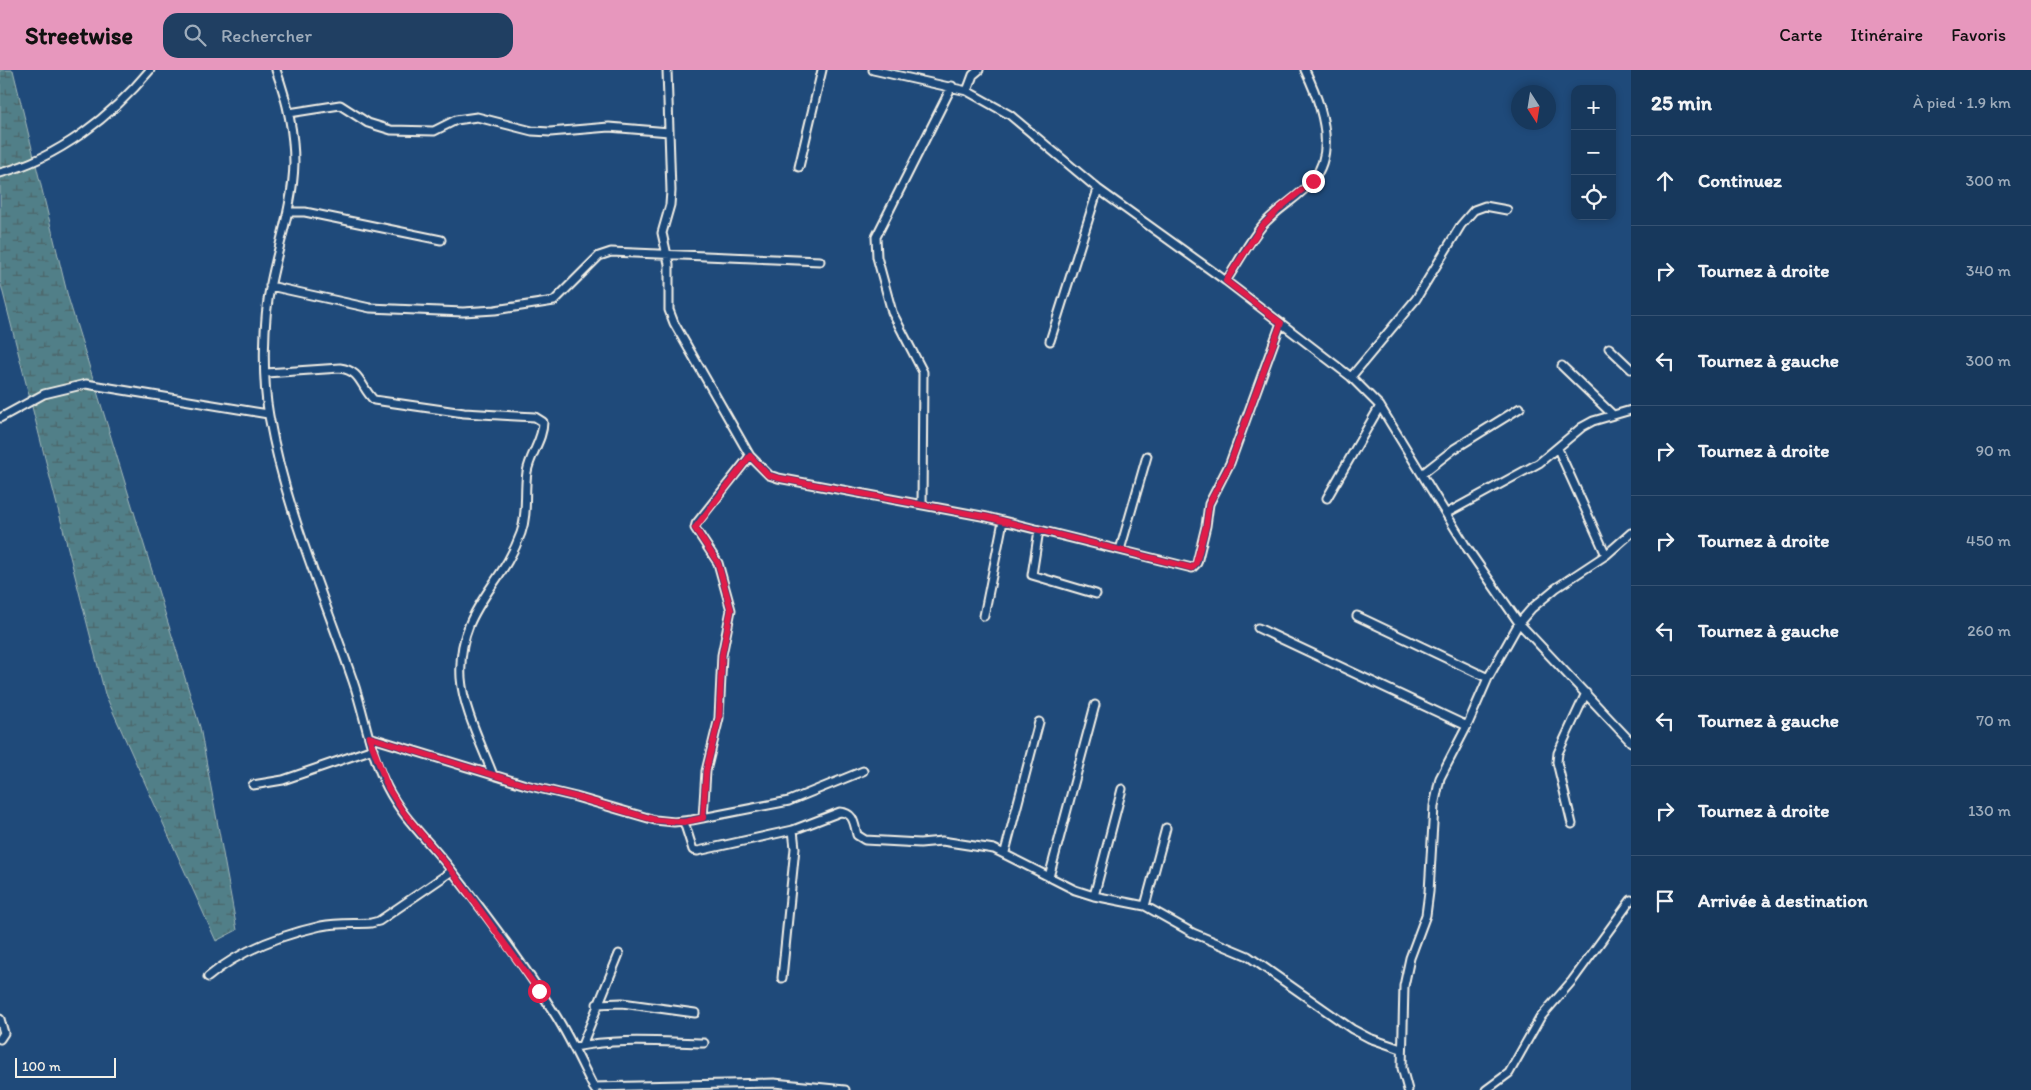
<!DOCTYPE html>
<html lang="fr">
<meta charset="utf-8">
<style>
body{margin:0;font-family:Itim,sans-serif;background:#203f62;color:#f1f3f6}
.controls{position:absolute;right:15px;top:15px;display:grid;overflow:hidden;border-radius:10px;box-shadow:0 2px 8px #0003}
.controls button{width:45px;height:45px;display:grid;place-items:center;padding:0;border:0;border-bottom:1px solid #365272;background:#17385c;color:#f1f3f6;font:25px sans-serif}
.compass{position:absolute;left:1511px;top:15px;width:45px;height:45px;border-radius:50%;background:#17385c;box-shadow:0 2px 8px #0003;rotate:168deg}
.scale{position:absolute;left:15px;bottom:12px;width:101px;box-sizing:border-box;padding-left:5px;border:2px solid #f4f1e8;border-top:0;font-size:14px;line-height:18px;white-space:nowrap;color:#f4f1e8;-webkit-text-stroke:4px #1f4a7a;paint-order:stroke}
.stop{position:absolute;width:15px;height:15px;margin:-11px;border:4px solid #e11d48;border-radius:50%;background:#fff}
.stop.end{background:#e11d48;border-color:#fff;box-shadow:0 1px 5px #0008}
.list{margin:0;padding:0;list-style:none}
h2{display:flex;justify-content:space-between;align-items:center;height:65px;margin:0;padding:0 20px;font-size:21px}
h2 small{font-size:16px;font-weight:400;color:#9eacbb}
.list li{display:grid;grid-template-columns:32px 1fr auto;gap:15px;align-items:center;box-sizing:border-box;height:90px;padding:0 20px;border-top:1px solid #365272}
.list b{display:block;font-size:19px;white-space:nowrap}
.list em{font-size:16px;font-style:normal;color:#9eacbb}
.icon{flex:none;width:28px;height:28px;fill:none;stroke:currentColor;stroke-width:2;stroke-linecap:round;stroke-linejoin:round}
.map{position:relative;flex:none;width:1631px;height:1020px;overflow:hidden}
header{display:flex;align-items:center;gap:30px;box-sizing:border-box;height:70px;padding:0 25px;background:#e797bd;color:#111}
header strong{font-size:24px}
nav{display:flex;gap:28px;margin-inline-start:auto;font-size:18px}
.search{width:350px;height:45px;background:#203f62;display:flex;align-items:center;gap:12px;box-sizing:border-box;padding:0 18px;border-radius:15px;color:#9eacbb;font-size:19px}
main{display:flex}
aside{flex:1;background:#17385c}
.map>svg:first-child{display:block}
.wetland{fill:url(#wetland-marsh);stroke:#a2b8b8}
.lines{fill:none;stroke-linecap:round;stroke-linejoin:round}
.street-casing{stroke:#f4f1e8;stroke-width:11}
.street{stroke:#1f4a7a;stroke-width:7}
.route{stroke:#e11d48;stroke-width:6}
</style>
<header>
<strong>Streetwise</strong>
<div class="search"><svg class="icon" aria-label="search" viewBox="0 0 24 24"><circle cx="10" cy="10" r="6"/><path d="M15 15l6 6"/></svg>Rechercher</div>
<nav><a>Carte</a><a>Itinéraire</a><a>Favoris</a></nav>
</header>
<main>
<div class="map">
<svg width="1631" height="1020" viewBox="0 0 1631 1020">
<defs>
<pattern id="wetland-marsh" width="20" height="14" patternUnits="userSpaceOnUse" patternTransform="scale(1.25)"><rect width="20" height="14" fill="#517f88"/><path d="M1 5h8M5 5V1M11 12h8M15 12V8" fill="none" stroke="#4d666a"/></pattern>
</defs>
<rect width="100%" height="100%" fill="#1f4a7a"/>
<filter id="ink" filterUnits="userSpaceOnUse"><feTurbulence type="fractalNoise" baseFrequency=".02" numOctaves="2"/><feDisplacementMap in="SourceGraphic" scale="10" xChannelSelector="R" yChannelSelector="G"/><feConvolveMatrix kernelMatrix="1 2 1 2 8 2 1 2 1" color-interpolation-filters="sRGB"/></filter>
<g filter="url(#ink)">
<!-- wetland -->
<path class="wetland" d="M 0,0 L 13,0 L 68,227 L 200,657 L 237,860 L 216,871 L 105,624 L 0,211 Z"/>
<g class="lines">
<defs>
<path id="street" d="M 276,0 C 287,30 294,61 294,93 C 293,134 279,173 271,213 C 263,250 262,308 269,346 C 285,438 323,524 353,611 C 365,646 370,684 387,717 C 403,749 431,773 452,801 C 488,847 525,896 556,946 C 571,970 582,995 595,1020
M 667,0 L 671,121 L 670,135 L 662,163 L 669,194 L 669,240 L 674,253 L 750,386 L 769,405 L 778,408 L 987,447 L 1192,498 L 1197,493 L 1206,456 L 1209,434 L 1230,393 L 1281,253
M 873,0 L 967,21 L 1010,45 L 1098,119 L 1226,211 L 1351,307 L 1380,336 L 1467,478 L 1519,553 L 1631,672
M 967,21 L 973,5 L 979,0
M 289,43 L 340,35 L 368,53 L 391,60 L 434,61 L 456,50 L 477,47 L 532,61 L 550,62 L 609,57 L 669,62
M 799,97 L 822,0
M 0,103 C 58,88 112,46 150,0
M 288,142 L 305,142 L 441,170
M 1226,211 C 1238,193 1248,173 1262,156 C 1277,138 1300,127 1313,110 C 1338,79 1320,31 1305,0
M 270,216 L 370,238 L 463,242 L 495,240 L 554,231 L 599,186 L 611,182 L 820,191
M 1050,271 L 1098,119
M 1609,278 L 1631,299
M 1562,296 L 1612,344
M 266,303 L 340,298 C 362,301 360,317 374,330 L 464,343 L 535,347 L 543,352 C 543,370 530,384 527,402 C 524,422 528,443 521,463 C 501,519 457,539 461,608 C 463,638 482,676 493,705
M 1351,307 L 1416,229 L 1461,155 L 1474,140 L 1485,136 L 1507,140
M 0,348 L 44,324 L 86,314 L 268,344
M 1558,379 L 1606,485
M 1422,404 L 1454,379 L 1520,338
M 1327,428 L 1380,336
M 922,435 L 923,302 L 892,242 L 877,187 L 876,167 L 952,16
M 1447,443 L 1539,393 L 1582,357 L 1593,351 L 1631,340
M 1039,460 L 1032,505 L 1096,524
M 1120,480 L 1147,386
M 984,546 L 1003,451
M 1357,546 L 1488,608
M 1258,558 L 1467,656
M 369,667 L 526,715 L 576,727 L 655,750 L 674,752 L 692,750 L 789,731 L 863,701
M 253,715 L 283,710 L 373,679
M 703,748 L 706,701 L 719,648 L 722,585 L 731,540 L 718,493 L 695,458 L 696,454 L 750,386
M 684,752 L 693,780 L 698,781 L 793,760 L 840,742 C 854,743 854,753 857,765 L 865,770 L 920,773 L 942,771 L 994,779 L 1075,820 L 1094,826 L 1145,836 L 1193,863 L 1248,886 L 1352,959 L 1369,968 L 1401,979
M 1572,754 L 1557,692 L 1558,683 L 1586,623
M 1005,782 L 1039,652
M 1049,807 L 1095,635
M 1094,826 L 1122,719
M 1145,836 L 1166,758
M 208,907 C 239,881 281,865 321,856 C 337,853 354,854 371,853 L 379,851 L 452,801
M 782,908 L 795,778 L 793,760
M 597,934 L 622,933 L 695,943
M 0,949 L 4,963 L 0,969
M 582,975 L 619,884
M 574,977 C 617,968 660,972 704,973
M 593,1017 L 774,1013 L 845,1020
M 1408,1020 L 1402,998 L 1404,916 L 1410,888 L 1426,845 L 1429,822 L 1434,736 L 1440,708 L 1467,656 L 1488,608 L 1519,553 L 1532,538 L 1556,518 L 1606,485 L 1631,463
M 1486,1020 L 1509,1003 L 1540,948 L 1572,911 L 1631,830"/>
</defs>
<!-- street casing -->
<use href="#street" class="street-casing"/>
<!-- street -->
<use href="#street" class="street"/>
</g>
</g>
<g class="lines" filter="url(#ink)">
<!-- route -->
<path class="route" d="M 539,921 L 452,801 L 403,742 L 388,718 L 369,667 L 526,715 L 576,727 L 655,750 L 684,752 L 703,748 L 706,701 L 719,648 L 722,585 L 731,540 L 718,493 L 695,458 L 750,386 L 768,405 L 778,408 L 987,447 L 1192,498 L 1196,493 L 1206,456 L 1209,434 L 1230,394 L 1281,253 L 1226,211 L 1261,157 L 1280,138 L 1313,111"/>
</g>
</svg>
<div class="controls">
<button>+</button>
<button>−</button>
<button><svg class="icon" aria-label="locate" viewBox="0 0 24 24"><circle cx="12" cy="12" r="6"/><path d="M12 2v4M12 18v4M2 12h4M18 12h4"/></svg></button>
</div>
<svg class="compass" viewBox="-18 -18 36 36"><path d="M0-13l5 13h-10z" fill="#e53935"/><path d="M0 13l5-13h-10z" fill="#9eacbb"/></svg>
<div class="scale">100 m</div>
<div class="stop" style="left:539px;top:921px"></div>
<div class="stop end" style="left:1313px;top:111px"></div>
</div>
<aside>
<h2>25 min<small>À pied · 1.9 km</small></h2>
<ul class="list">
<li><svg class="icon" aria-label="ahead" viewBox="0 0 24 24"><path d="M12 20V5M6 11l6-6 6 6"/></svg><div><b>Continuez</b></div><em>300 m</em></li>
<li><svg class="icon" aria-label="right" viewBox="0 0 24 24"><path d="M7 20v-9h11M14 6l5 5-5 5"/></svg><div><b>Tournez à droite</b></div><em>340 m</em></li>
<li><svg class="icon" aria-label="left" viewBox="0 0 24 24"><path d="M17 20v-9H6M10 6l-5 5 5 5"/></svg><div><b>Tournez à gauche</b></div><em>300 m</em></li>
<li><svg class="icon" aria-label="right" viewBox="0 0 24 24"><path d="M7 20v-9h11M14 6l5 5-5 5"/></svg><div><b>Tournez à droite</b></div><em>90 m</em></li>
<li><svg class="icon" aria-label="right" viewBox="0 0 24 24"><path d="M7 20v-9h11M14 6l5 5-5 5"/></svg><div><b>Tournez à droite</b></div><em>450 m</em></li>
<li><svg class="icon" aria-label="left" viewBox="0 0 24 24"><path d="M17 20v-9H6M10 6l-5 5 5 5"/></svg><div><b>Tournez à gauche</b></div><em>260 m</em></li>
<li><svg class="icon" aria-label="left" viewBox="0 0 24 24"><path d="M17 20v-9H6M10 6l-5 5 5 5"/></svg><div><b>Tournez à gauche</b></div><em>70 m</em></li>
<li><svg class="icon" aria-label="right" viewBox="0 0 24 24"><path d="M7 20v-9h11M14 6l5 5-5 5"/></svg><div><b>Tournez à droite</b></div><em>130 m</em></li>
<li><svg class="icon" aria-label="arrive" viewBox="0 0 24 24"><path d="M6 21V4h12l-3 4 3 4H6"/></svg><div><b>Arrivée à destination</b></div></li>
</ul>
</aside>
</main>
